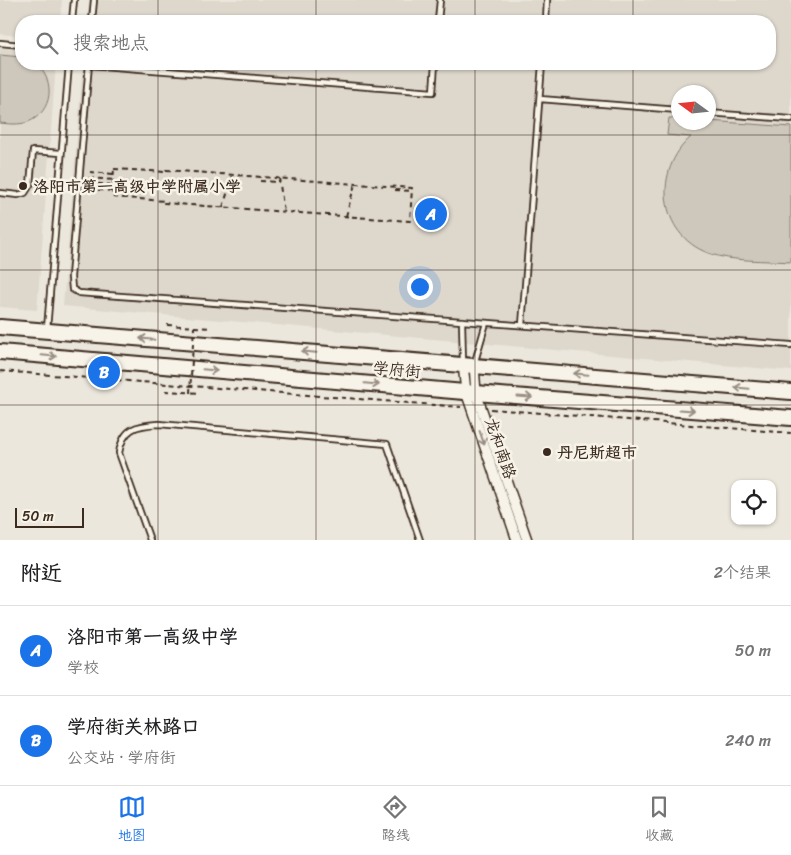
<!DOCTYPE html>
<html lang="zh">
<meta charset="utf-8">
<style>
body{margin:0;font-family:Sriracha,"LXGW WenKai TC",sans-serif;background:#f6f6f6;color:#202124}
.controls{position:absolute;right:15px;bottom:15px;display:grid;overflow:hidden;border-radius:10px;box-shadow:0 1px 4px #0004}
.controls button{width:45px;height:45px;display:grid;place-items:center;padding:0;border:0;border-bottom:1px solid #e0e0e0;background:#fff;color:#202124;font:25px sans-serif}
.compass{position:absolute;left:671px;top:85px;width:45px;height:45px;border-radius:50%;background:#fff;box-shadow:0 1px 4px #0004;rotate:285deg}
.scale{position:absolute;left:15px;bottom:12px;width:69px;box-sizing:border-box;padding-left:5px;border:2px solid #3b2a1e;border-top:0;font-size:14px;line-height:18px;white-space:nowrap;color:#3b2a1e;-webkit-text-stroke:4px #f7f3e8;paint-order:stroke}
.you{position:absolute;left:419px;top:286px;width:18px;height:18px;margin:-12px;border:4px solid #fff;border-radius:50%;background:#1a73e8;box-shadow:0 0 0 8px #1a73e833}
.badge{display:grid;place-items:center;width:32px;height:32px;border-radius:50%;background:#1a73e8;color:#fff;font-size:16px;font-weight:700}
.pin{position:absolute;translate:-50% -50%;border:2px solid #fff;box-shadow:0 1px 5px #0006}
.list{margin:0;padding:0;list-style:none}
h2{display:flex;justify-content:space-between;align-items:center;height:65px;margin:0;padding:0 20px;font-size:21px}
h2 small{font-size:16px;font-weight:400;color:#757577}
.list li{display:grid;grid-template-columns:32px 1fr auto;gap:15px;align-items:center;box-sizing:border-box;height:90px;padding:0 20px;border-top:1px solid #e0e0e0}
.list b{display:block;font-size:19px;white-space:nowrap}
.list p{margin:0;font-size:16px;white-space:nowrap;color:#757577}
.list em{font-size:16px;font-style:normal;color:#757577}
.icon{flex:none;width:28px;height:28px;fill:none;stroke:currentColor;stroke-width:2;stroke-linecap:round;stroke-linejoin:round}
.map{position:relative;flex:none;width:791px;height:540px;overflow:hidden}
.search{position:absolute;background:#fff;box-shadow:0 1px 4px #0004;left:15px;right:15px;top:15px;height:55px;display:flex;align-items:center;gap:12px;box-sizing:border-box;padding:0 18px;border-radius:20px;color:#757577;font-size:19px}
.sheet{height:245px;background:#fff}
nav{display:flex;justify-content:space-around;align-items:center;box-sizing:border-box;height:70px;border-top:1px solid #e0e0e0;background:#fff;font-size:14px;color:#757577}
nav a{display:grid;justify-items:center;gap:2px}
nav .on{color:#1a73e8}
.map>svg:first-child{display:block}
.built{fill:#ddd7cc;fill-rule:evenodd}
.grass{fill:#cec8bc;stroke:#84796d}
.lines{fill:none;stroke-linecap:round;stroke-linejoin:round}
.lane-casing{stroke:#3b2a1e;stroke-width:8}
.street-casing{stroke:#3b2a1e;stroke-width:12}
.secondary-casing{stroke:#3b2a1e;stroke-width:18}
.path{stroke:#3b2a1e;stroke-width:2;stroke-dasharray:5 4;stroke-linecap:butt}
.lane{stroke:#f7f3e8;stroke-width:4.5}
.street{stroke:#f7f3e8;stroke-width:9}
.secondary{stroke:#f7f3e8;stroke-width:14}
.path-bridge{stroke:#3b2a1e;stroke-width:2;stroke-dasharray:5 4;stroke-linecap:butt}
.oneway{stroke:#998e83}
.grid{fill:none;stroke:#3b2a1e;stroke-width:1;stroke-opacity:0.55}
.poi-dot{fill:#3b2a1e;stroke:#f7f3e8;stroke-width:2}
.labels{text-anchor:middle;stroke-width:5;stroke-linejoin:round;paint-order:stroke}
.poi-label{font-size:16px;font-weight:bold;fill:#3b2a1e;stroke:#f7f3e8;text-anchor:start}
.street-label{font-size:16px;fill:#3b2a1e;stroke:#f7f3e8}
</style>
<div class="map">
<svg width="791" height="540" viewBox="0 0 791 540">
<rect width="100%" height="100%" fill="#ece7dc"/>
<filter id="ink" filterUnits="userSpaceOnUse"><feTurbulence type="fractalNoise" baseFrequency=".02" numOctaves="2"/><feDisplacementMap in="SourceGraphic" scale="10" xChannelSelector="R" yChannelSelector="G"/><feConvolveMatrix kernelMatrix="1 2 1 2 8 2 1 2 1" color-interpolation-filters="sRGB"/></filter>
<g filter="url(#ink)">
<!-- built -->
<path class="built" d="M 0,0 L 62,0 L 60,21 L 21,21 L 21,36 L 0,34 Z
M 89,0 L 791,0 L 791,371 L 63,306 L 83,64 L 770,64 L 770,21 L 87,21 ZM 678,92 L 708,92 L 708,122 L 678,122 Z
M 0,48 L 21,50 L 21,64 L 56,64 L 37,310 L 0,307 Z"/>
<!-- grass -->
<path class="grass" d="M 0,55 L 21,57 L 21,64 L 36,64 C 56,80 53,112 28,122 C 19,125 9,124 0,123 Z
M 669,118 L 678,118 L 678,122 L 708,122 L 709,121 L 791,127 L 791,262 C 765,260 732,262 708,253 C 658,234 653,170 691,137 L 667,135 Z"/>
<g class="lines">
<defs>
<path id="lane" d="M 72,21 L 74,0
M 92,21 L 94,0
M 438,21 L 440,0
M 546,21 L 547,0
M 0,43 L 21,45
M 89,64 L 71,277 L 72,289 L 79,293 L 791,345
M 89,65 L 433,92 L 435,64
M 540,99 L 678,110
M 708,113 L 791,119
M 0,193 L 18,195 L 25,193 L 30,185 L 33,151 L 61,153
M 462,321 L 463,362
M 522,325 L 542,64
M 47,329 L 69,64
M 474,365 L 486,323
M 150,540 L 119,453 C 123,428 136,425 159,424 L 387,444 L 420,540"/>
<path id="street" d="M 463,364 L 466,392 L 517,540
M 474,365 L 476,393 L 527,540"/>
<path id="secondary" d="M 0,327 L 791,392
M 0,352 L 476,393 L 791,418"/>
</defs>
<!-- lane casing -->
<use href="#lane" class="lane-casing"/>
<!-- street casing -->
<use href="#street" class="street-casing"/>
<!-- secondary casing -->
<use href="#secondary" class="secondary-casing"/>
<!-- path -->
<path class="path" d="M 114,169 L 166,172 L 166,170 L 412,188 L 410,221 L 164,203 L 165,201 L 112,197 Z
M 90,172 L 114,174
M 89,178 L 114,180
M 279,178 L 284,212
M 260,181 L 279,182
M 89,183 L 113,185
M 89,189 L 113,191
M 395,190 L 412,191
M 223,207 L 233,175
M 346,216 L 355,184
M 167,325 L 210,328
M 0,371 L 461,407
M 165,391 L 200,393
M 491,409 L 791,433"/>
<!-- lane -->
<use href="#lane" class="lane"/>
<!-- street -->
<use href="#street" class="street"/>
<!-- secondary -->
<use href="#secondary" class="secondary"/>
<!-- path-bridge -->
<path class="path-bridge" d="M 190,393 L 194,327"/>
</g>
<!-- one-way arrows -->
<defs><path id="oneway-shaft" d="M-6 0H5M1.5-3L5.5 0L1.5 3" fill="none" stroke-width="1.6" stroke-linecap="round" stroke-linejoin="round" transform="scale(1.25)"/></defs>
<g class="oneway">
<use href="#oneway-shaft" transform="translate(147 339) rotate(-175)"/>
<use href="#oneway-shaft" transform="translate(309 352) rotate(-175)"/>
<use href="#oneway-shaft" transform="translate(49 356) rotate(5)"/>
<use href="#oneway-shaft" transform="translate(210 370) rotate(5)"/>
<use href="#oneway-shaft" transform="translate(581 374) rotate(-175)"/>
<use href="#oneway-shaft" transform="translate(372 384) rotate(5)"/>
<use href="#oneway-shaft" transform="translate(742 388) rotate(-175)"/>
<use href="#oneway-shaft" transform="translate(525 397) rotate(4)"/>
<use href="#oneway-shaft" transform="translate(687 410) rotate(4)"/>
<use href="#oneway-shaft" transform="translate(482 438) rotate(71)"/>
</g>
</g>
<!-- grid -->
<path class="grid" d="M 158,0 L 158,21M 316,0 L 316,21M 475,0 L 475,21M 633,0 L 633,21M 158,64 L 158,540M 316,64 L 316,540M 475,64 L 475,540M 633,64 L 633,540M 0,135 L 791,135M 0,270 L 791,270M 0,405 L 791,405"/>
<!-- markers -->
<g class="poi-dot">
<circle cx="23" cy="186" r="5"/>
<circle cx="547" cy="452" r="5"/>
</g>
<g class="labels">
<!-- poi labels -->
<g class="poi-label">
<text x="33" y="192">洛阳市第一高级中学附属小学</text>
<text x="557" y="458">丹尼斯超市</text>
</g>
<!-- street labels -->
<g class="street-label">
<text transform="translate(397 369) rotate(5)" y="6">学府街</text>
<text transform="translate(501 448) rotate(71)" y="6">龙和南路</text>
</g>
</g>
</svg>
<div class="controls">
<button><svg class="icon" aria-label="locate" viewBox="0 0 24 24"><circle cx="12" cy="12" r="6"/><path d="M12 2v4M12 18v4M2 12h4M18 12h4"/></svg></button>
</div>
<svg class="compass" viewBox="-18 -18 36 36"><path d="M0-13l5 13h-10z" fill="#e53935"/><path d="M0 13l5-13h-10z" fill="#757577"/></svg>
<div class="scale">50 m</div>
<div class="you"></div>
<div class="pin badge" style="left:431px;top:214px">A</div>
<div class="pin badge" style="left:104px;top:372px">B</div>
<div class="search"><svg class="icon" aria-label="search" viewBox="0 0 24 24"><circle cx="10" cy="10" r="6"/><path d="M15 15l6 6"/></svg>搜索地点</div>
</div>
<section class="sheet">
<h2>附近<small>2个结果</small></h2>
<ul class="list">
<li><span class="badge">A</span><div><b>洛阳市第一高级中学</b><p>学校</p></div><em>50 m</em></li>
<li><span class="badge">B</span><div><b>学府街关林路口</b><p>公交站 · 学府街</p></div><em>240 m</em></li>
</ul>
</section>
<nav>
<a class="on"><svg class="icon" aria-label="map" viewBox="0 0 24 24"><path d="M3 6l6-2 6 2 6-2v14l-6 2-6-2-6 2zM9 4v14M15 6v14"/></svg>地图</a>
<a><svg class="icon" aria-label="directions" viewBox="0 0 24 24"><path d="M12 3l9 9-9 9-9-9zM9 14v-3h6M13 9l2 2-2 2"/></svg>路线</a>
<a><svg class="icon" aria-label="saved" viewBox="0 0 24 24"><path d="M7 4h10v16l-5-4-5 4z"/></svg>收藏</a>
</nav>
